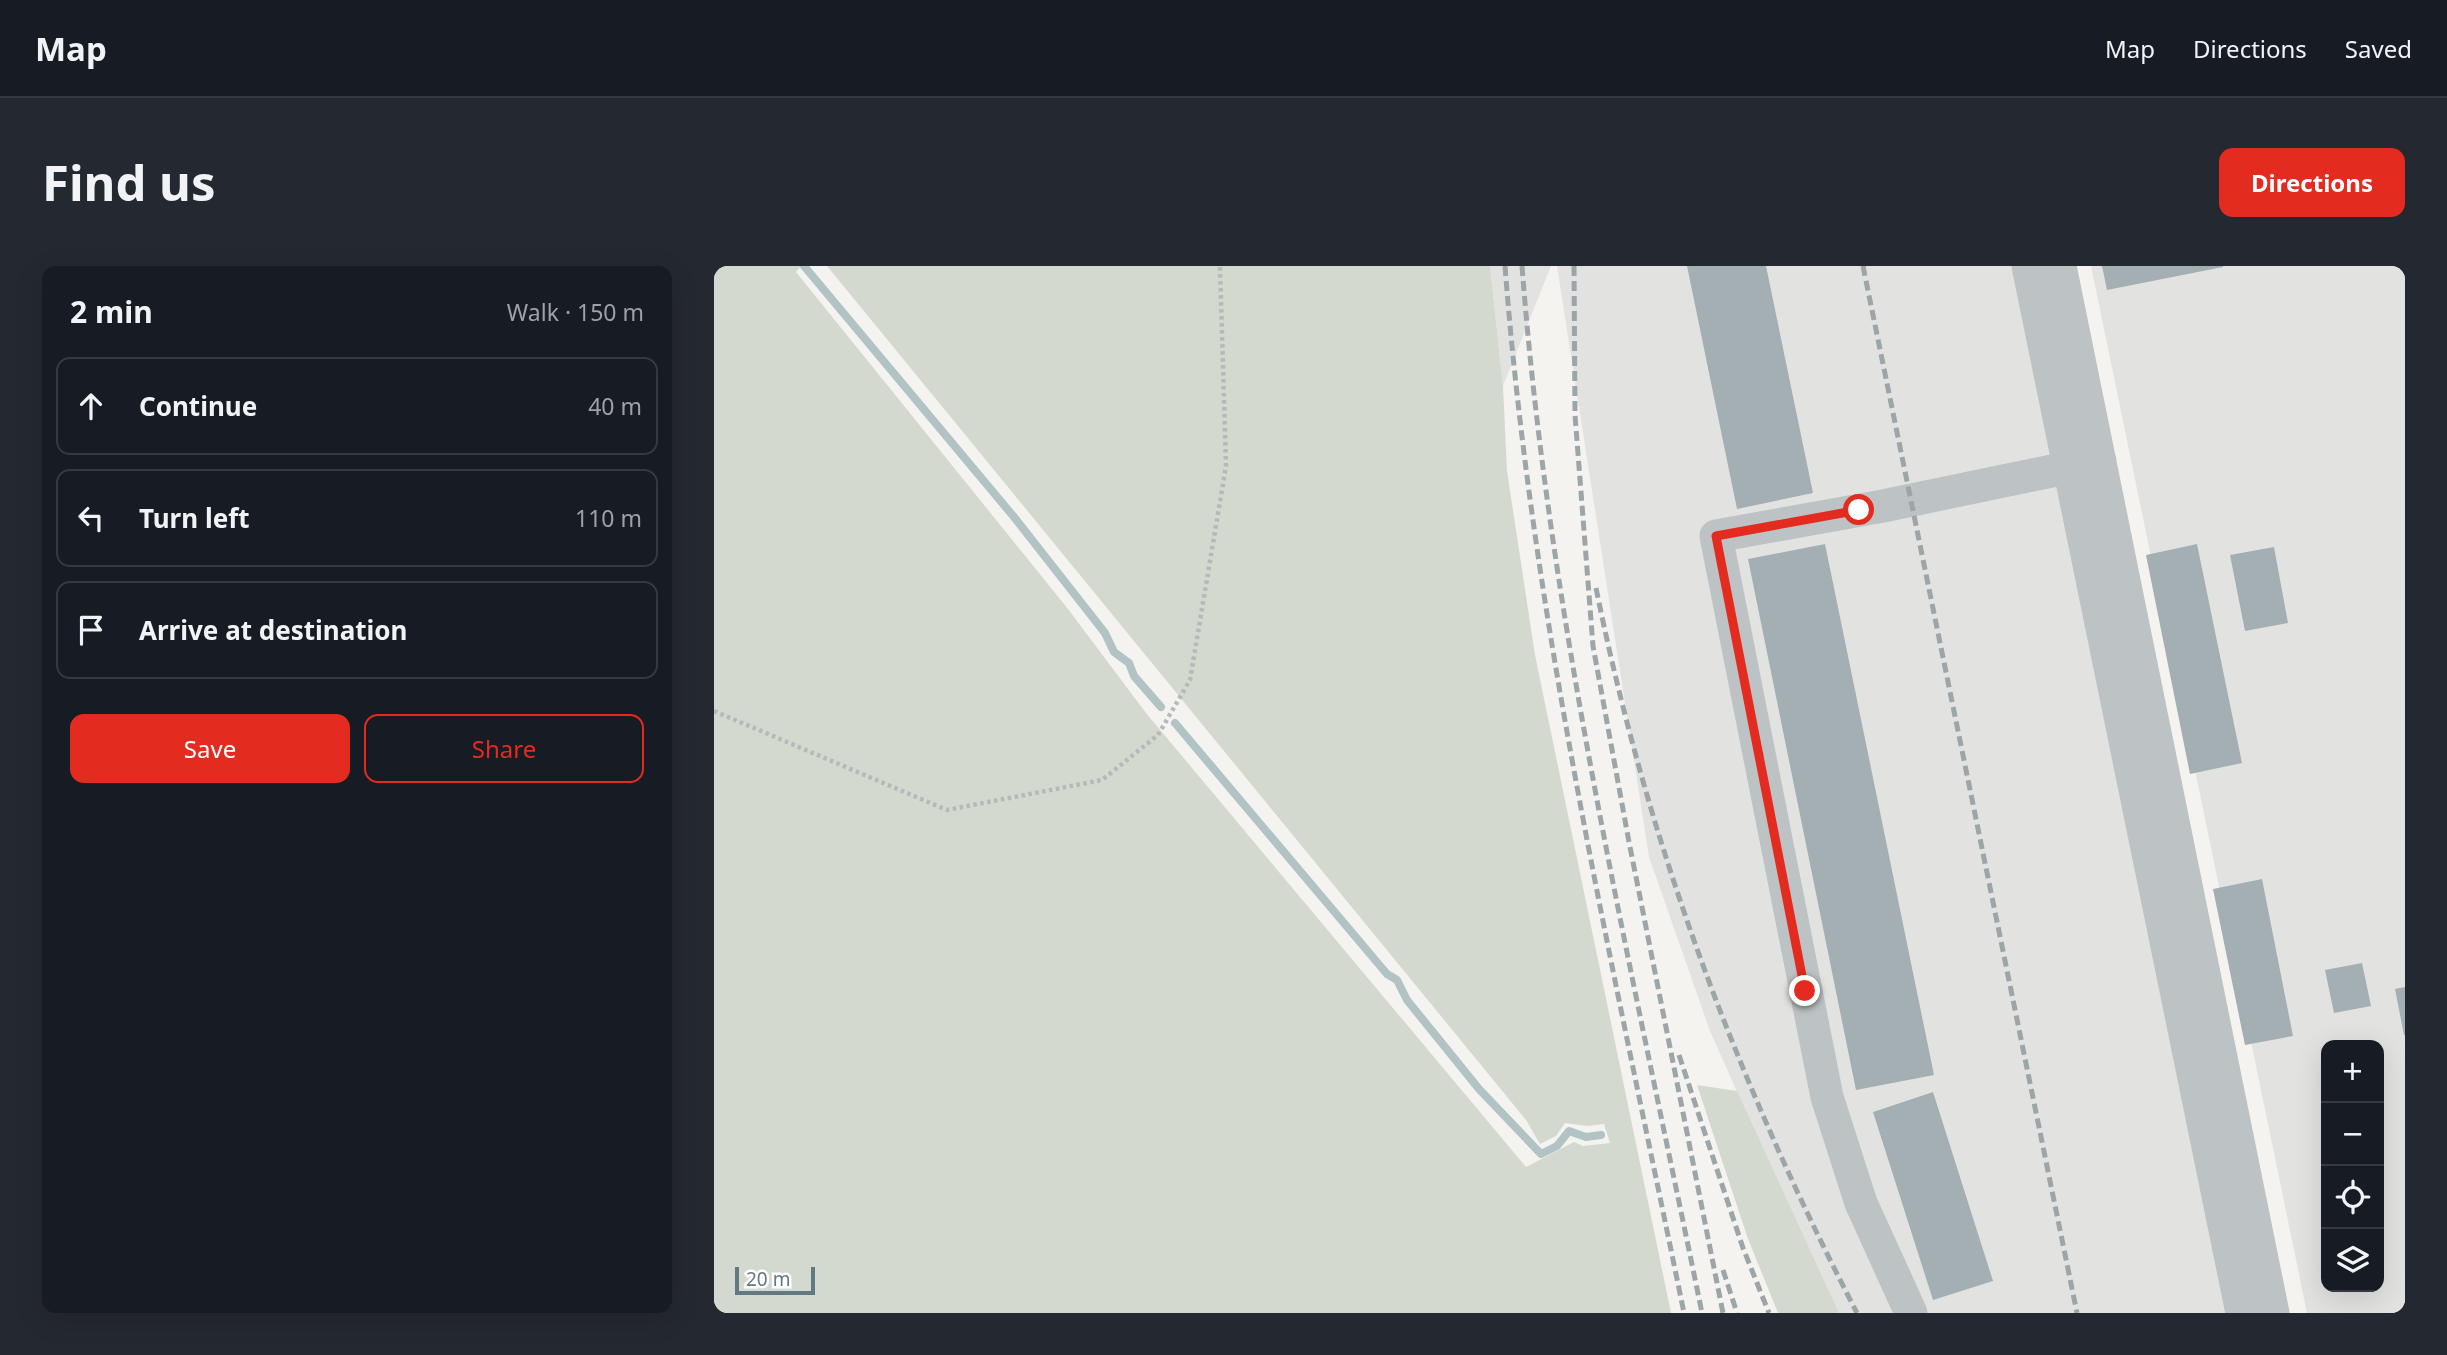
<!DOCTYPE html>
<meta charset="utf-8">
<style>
body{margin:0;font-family:"Noto Sans",sans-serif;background:#242831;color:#f1f3f6}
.controls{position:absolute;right:21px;bottom:21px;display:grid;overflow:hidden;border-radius:14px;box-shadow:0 7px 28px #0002}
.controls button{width:63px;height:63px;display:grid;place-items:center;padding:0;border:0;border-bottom:2px solid #363941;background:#171b24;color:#f1f3f6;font:35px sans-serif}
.scale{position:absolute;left:21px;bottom:18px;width:80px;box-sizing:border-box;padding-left:7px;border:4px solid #637981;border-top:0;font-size:19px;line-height:24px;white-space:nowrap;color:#637981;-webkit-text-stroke:5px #fff;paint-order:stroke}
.stop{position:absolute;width:21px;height:21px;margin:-16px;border:5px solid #e42b1f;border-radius:50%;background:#fff}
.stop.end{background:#e42b1f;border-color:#fff;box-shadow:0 2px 7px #0008}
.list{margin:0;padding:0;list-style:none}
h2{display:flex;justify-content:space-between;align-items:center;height:91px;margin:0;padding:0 28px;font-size:30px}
h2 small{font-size:23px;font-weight:400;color:#9ea1a6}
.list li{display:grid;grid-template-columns:46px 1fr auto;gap:21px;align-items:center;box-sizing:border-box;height:98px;margin:0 14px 14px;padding:0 14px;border:2px solid #363941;border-radius:14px}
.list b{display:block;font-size:26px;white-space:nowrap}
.list em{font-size:23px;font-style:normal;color:#9ea1a6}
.actions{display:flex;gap:14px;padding:21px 28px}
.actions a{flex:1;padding:16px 0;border:2px solid #e42b1f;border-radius:14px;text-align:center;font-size:24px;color:#e42b1f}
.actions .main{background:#e42b1f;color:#fff}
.icon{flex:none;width:38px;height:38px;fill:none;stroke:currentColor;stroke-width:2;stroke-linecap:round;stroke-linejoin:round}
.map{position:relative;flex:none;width:1691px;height:1047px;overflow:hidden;border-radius:14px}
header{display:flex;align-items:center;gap:42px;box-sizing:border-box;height:98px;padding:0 35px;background:#171b24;border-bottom:2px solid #363941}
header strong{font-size:33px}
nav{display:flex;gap:38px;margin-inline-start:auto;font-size:24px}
.intro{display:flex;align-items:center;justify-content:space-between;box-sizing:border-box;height:168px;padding:0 42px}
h1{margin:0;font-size:49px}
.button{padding:18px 32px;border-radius:14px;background:#e42b1f;color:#fff;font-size:24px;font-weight:700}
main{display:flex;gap:42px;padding:0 42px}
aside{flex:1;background:#171b24;border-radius:14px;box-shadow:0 7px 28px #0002}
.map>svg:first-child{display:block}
.built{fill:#e2e3e1;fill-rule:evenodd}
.green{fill:#d4d9cf}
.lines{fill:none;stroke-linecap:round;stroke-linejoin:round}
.stream{stroke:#b1c3c4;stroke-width:8}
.building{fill:#a3afb2}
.path{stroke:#b5b9bb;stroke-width:4.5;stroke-dasharray:3.5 3.5;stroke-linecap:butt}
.minor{stroke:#bdc2c4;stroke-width:33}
.rail{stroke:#9ca5a8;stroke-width:5;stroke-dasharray:10 5;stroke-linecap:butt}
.route{stroke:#e42b1f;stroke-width:9}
</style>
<header>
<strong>Map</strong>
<nav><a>Map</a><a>Directions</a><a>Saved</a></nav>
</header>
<div class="intro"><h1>Find us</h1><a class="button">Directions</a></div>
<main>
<aside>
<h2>2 min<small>Walk · 150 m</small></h2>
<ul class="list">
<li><svg class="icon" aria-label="ahead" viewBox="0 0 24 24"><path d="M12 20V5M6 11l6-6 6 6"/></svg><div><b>Continue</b></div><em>40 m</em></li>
<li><svg class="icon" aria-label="left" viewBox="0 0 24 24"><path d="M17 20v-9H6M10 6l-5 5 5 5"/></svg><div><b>Turn left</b></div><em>110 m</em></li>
<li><svg class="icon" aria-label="arrive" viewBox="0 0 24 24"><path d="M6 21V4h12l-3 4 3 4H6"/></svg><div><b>Arrive at destination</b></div></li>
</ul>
<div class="actions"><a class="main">Save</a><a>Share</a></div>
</aside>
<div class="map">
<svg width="1691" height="1047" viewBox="0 0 1691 1047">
<rect width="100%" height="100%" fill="#f4f3f0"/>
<!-- built -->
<path class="built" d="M 776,0 L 837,0 L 789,120 Z
M 843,0 L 1330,0 L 1544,1047 L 1125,1047 L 1108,1016 L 996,765 L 935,591 Z
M 1377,0 L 1691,0 L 1691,1047 L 1593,1047 ZM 1612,779 L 1665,779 L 1665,1021 L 1612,1021 Z"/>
<!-- green -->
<path class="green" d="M 0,0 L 87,0 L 82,6 L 354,343 L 432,447 L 812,901 L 860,876 L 869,880 L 896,877 L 890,858 L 873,860 L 851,857 L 842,870 L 826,878 L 812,854 L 113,0 L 776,0 L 789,120 L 793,205 L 821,389 L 957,1047 L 0,1047 Z
M 983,819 L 1023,825 L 1125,1047 L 1064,1047 L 1034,973 Z"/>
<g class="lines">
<!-- stream -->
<path class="stream" d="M 90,0 L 300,251 L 391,367 L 400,386 L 415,397 L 420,410 L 447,441
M 461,457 L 673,708 L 683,714 L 693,734 L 765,823 L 827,888 L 843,880 L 855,865 L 872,871 L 887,869"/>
</g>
<!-- building -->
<path class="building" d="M 973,0 L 1052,0 L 1099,227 L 1023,243 Z
M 1388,0 L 1509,0 L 1509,1 L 1393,24 Z
M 1111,278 L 1220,809 L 1142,824 L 1034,293 Z
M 1483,278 L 1528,497 L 1476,508 L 1432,289 Z
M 1560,281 L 1574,357 L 1531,365 L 1516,289 Z
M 1548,613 L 1579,770 L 1531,779 L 1499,623 Z
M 1648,697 L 1657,740 L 1620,747 L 1611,704 Z
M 1691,721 L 1691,769 L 1690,769 L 1681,723 Z
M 1219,826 L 1279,1015 L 1219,1034 L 1159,846 Z"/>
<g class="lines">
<!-- path -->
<path class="path" d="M 0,445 L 233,544 L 388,514 L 444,469 L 476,414 L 512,200 L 506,0"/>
<!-- minor -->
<path class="minor" d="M 1314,0 L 1528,1047
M 1346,0 L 1559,1047
M 1197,1047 L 1147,937 L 1113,831 L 1002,270 L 1169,240 L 1386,195"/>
<!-- rail -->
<path class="rail" d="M 791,0 C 818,354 899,700 970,1047
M 808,0 C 835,354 917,700 988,1047
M 860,0 L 861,149 L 879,380 L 915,576 L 1009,1047
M 1149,0 L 1363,1047
M 882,322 C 934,579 1023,815 1143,1047
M 965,789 L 1029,982 L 1055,1047
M 1009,1004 L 1023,1047"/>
</g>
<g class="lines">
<!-- route -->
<path class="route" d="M 1091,725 L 1002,270 L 1145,244"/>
</g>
</svg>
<div class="controls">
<button>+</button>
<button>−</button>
<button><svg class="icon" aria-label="locate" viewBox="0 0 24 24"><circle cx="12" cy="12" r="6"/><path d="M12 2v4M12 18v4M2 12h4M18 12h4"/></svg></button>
<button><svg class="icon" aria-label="layers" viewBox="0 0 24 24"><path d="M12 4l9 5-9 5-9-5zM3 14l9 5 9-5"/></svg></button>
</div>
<div class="scale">20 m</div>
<div class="stop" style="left:1145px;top:244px"></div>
<div class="stop end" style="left:1091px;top:725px"></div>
</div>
</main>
